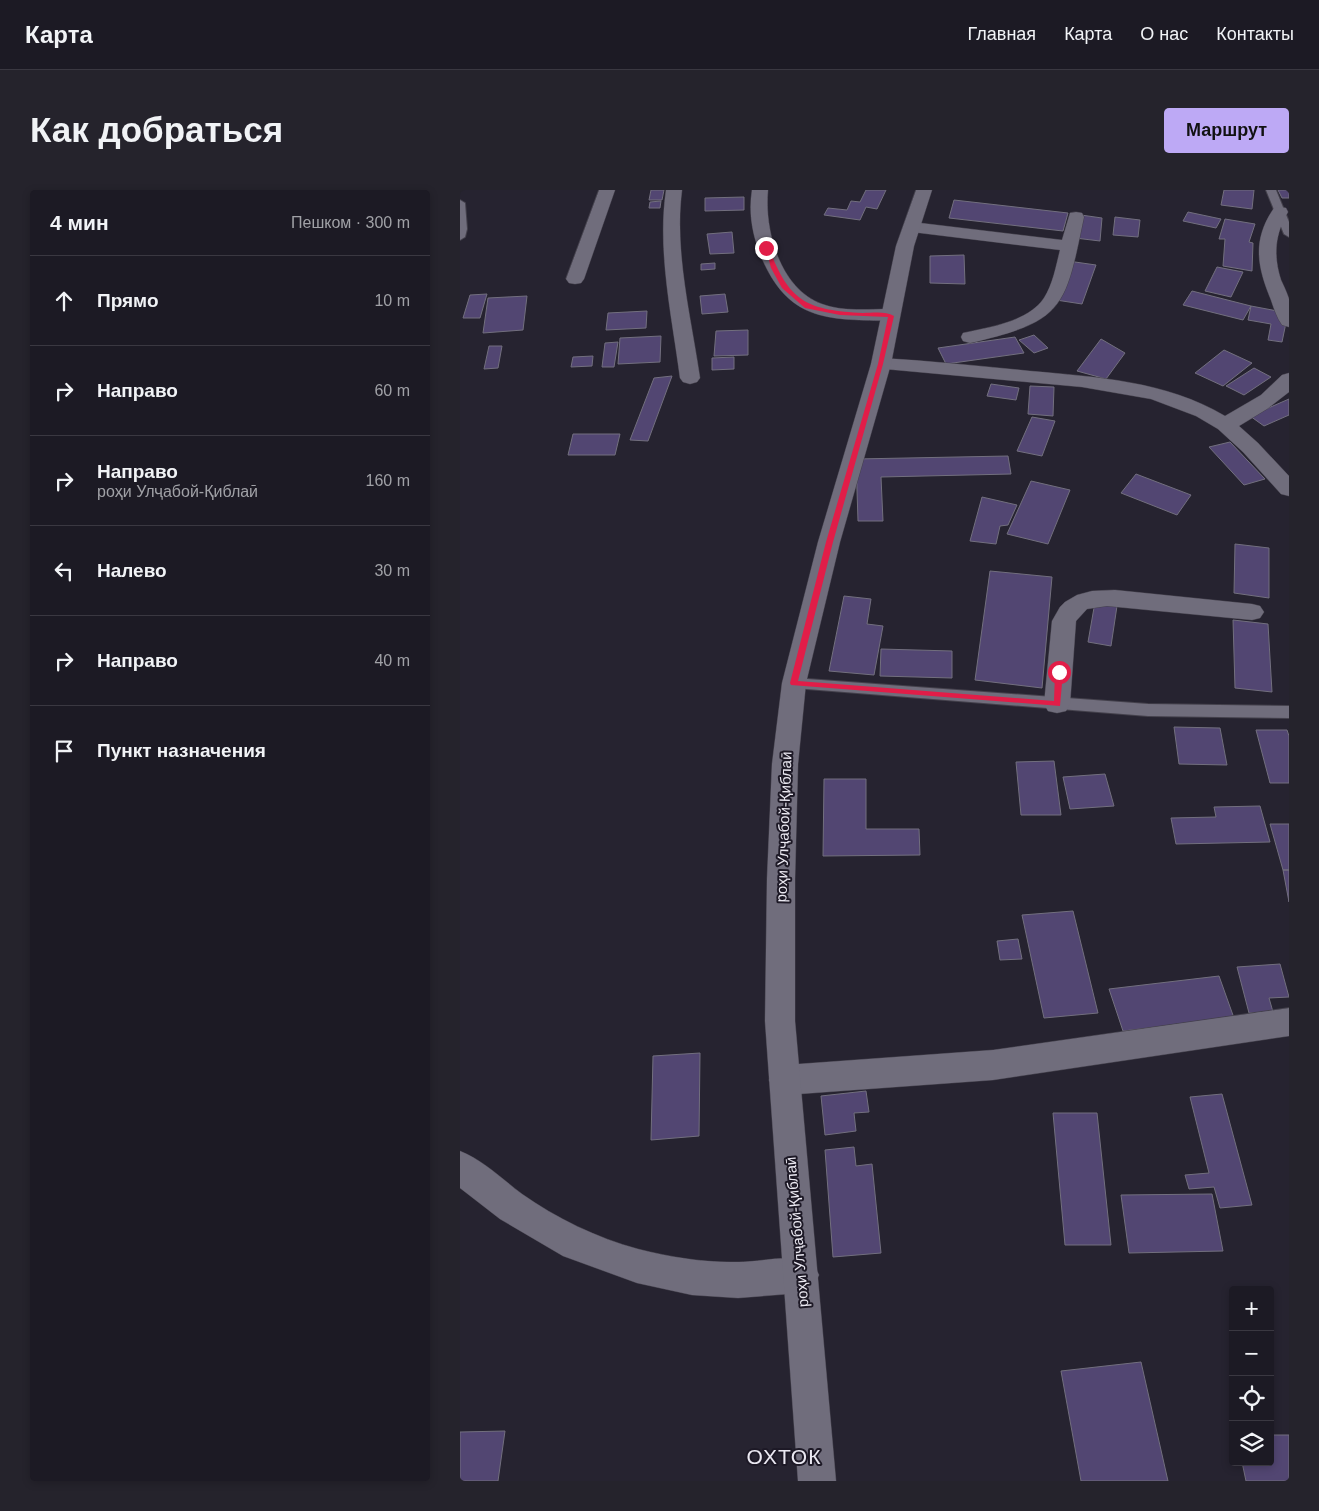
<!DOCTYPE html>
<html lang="ru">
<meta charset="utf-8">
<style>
body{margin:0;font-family:Helvetica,sans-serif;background:#25232c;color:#f1f3f6}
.controls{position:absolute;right:15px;bottom:15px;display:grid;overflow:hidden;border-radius:5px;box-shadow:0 2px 8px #0003}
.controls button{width:45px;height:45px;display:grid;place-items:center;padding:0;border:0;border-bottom:1px solid #3a3841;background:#1c1a24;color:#f1f3f6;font:25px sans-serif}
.stop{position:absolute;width:15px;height:15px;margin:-11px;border:4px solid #e11d48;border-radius:50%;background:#fff}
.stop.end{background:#e11d48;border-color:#fff;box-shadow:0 1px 5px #0008}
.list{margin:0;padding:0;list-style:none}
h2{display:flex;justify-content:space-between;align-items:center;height:65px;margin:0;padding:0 20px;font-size:21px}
h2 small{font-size:16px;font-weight:400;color:#a0a1a6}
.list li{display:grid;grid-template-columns:32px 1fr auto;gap:15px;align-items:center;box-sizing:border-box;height:90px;padding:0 20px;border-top:1px solid #3a3841}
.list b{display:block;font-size:19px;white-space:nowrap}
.list p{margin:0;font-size:16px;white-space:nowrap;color:#a0a1a6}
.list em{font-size:16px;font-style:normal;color:#a0a1a6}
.icon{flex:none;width:28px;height:28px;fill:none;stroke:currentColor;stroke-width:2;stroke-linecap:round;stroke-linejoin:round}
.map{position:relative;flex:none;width:829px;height:1291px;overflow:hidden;border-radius:5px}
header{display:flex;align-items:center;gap:30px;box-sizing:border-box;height:70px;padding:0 25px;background:#1c1a24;border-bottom:1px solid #3a3841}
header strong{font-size:24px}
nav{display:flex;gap:28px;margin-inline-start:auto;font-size:18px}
.intro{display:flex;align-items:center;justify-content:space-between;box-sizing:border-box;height:120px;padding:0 30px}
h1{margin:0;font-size:35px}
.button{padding:12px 22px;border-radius:5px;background:#bda9f5;color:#111;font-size:18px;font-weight:700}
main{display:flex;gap:30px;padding:0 30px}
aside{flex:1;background:#1c1a24;border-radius:5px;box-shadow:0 2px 8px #0003}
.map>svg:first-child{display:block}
.building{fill:#524672;stroke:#726f7e}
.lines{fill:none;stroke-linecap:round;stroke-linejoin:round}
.lane-casing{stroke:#44414c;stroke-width:2}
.street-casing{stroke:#44414c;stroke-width:1}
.secondary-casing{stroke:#44414c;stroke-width:1}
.lane{fill:#706d7c;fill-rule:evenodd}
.street{fill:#706d7c;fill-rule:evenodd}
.secondary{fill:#706d7c;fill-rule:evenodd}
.route{fill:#e11d48}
.labels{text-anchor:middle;stroke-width:4;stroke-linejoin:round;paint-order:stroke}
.street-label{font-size:15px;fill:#ebe9f2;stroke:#1d1926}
.near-quarter-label{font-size:21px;letter-spacing:1px;fill:#ebe9f2;stroke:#1d1926}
</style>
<header>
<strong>Карта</strong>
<nav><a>Главная</a><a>Карта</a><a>О нас</a><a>Контакты</a></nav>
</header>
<div class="intro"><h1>Как добраться</h1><a class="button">Маршрут</a></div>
<main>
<aside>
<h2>4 мин<small>Пешком · 300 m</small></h2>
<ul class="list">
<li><svg class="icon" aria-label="ahead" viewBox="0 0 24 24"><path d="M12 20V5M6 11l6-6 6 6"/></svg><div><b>Прямо</b></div><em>10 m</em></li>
<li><svg class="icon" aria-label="right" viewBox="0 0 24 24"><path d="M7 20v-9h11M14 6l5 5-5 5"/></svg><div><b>Направо</b></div><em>60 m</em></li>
<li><svg class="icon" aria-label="right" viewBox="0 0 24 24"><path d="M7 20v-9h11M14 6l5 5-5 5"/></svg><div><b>Направо</b><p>роҳи Улҷабой-Қиблаӣ</p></div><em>160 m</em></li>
<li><svg class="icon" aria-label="left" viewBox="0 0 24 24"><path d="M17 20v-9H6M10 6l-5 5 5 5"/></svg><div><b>Налево</b></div><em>30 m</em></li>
<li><svg class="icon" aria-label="right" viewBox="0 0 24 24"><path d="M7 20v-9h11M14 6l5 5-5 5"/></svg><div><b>Направо</b></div><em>40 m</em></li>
<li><svg class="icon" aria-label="arrive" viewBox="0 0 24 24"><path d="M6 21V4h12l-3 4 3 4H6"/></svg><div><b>Пункт назначения</b></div></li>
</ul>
</aside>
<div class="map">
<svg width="829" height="1291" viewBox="0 0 829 1291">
<rect width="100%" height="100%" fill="#262330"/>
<!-- building -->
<path class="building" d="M 191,0 L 204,0 L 202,10 L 189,10 Z
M 406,0 L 426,0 L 417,19 L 406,17 L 400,30 L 364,25 L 368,18 L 387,20 L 391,11 L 400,12 Z
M 764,0 L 794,0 L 792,19 L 761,15 Z
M 818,0 L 829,0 L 829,8 L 822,8 Z
M 284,7 L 284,20 L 245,21 L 245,8 Z
M 494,10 L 608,23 L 603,41 L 489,28 Z
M 201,11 L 200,18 L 189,18 L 190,12 Z
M 728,22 L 761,29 L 756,38 L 723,31 Z
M 621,25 L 642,28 L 640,51 L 615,48 Z
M 655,27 L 680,30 L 678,47 L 653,45 Z
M 765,29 L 795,34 L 789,52 L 793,53 L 792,81 L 763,76 L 765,49 L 759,49 Z
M 272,42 L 274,63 L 250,64 L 247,44 Z
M 504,65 L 505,94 L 470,93 L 470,66 Z
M 608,71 L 636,75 L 622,114 L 596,110 Z
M 255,73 L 255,79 L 241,80 L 241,74 Z
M 757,77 L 783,82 L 771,107 L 745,101 Z
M 732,101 L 791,116 L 783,130 L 723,115 Z
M 27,104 L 20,128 L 3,128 L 10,105 Z
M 265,104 L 268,122 L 242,124 L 240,106 Z
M 67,106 L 63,140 L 23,143 L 28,108 Z
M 791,116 L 828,123 L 822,152 L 808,150 L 811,134 L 788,130 Z
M 187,121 L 186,138 L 146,140 L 148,123 Z
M 288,140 L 288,165 L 254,166 L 256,141 Z
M 574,145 L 588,158 L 574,163 L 559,150 Z
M 201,146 L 200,172 L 158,174 L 160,148 Z
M 555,147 L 564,163 L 486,174 L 478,158 Z
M 641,149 L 665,163 L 646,189 L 617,181 Z
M 158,152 L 154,177 L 142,177 L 145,153 Z
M 29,156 L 42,156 L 38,178 L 24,179 Z
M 764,160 L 792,173 L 763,196 L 735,183 Z
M 133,166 L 132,176 L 111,177 L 113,167 Z
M 274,167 L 274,179 L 252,180 L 252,168 Z
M 794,178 L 811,187 L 784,205 L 766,196 Z
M 212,186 L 188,251 L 170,250 L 194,188 Z
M 531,194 L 559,198 L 556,210 L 527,206 Z
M 570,196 L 594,197 L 593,226 L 568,224 Z
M 829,209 L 829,225 L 804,236 L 790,226 Z
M 572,227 L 595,231 L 582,266 L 557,261 Z
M 113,244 L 160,244 L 155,265 L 108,265 Z
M 770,252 L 805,289 L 784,295 L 749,257 Z
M 548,266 L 551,284 L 421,287 L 423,331 L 398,331 L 396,269 Z
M 676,284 L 731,305 L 717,325 L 661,303 Z
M 571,291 L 610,300 L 588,354 L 547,344 Z
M 522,307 L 557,315 L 548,335 L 540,336 L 536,354 L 510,351 Z
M 775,354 L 809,358 L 809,408 L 774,403 Z
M 530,381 L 592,387 L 582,498 L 515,490 Z
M 384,406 L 411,409 L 407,434 L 423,436 L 414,485 L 369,481 Z
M 635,412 L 657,416 L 651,456 L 628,452 Z
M 773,430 L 808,434 L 812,502 L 775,498 Z
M 421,459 L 492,461 L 492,488 L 420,486 Z
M 714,537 L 760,538 L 767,575 L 719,574 Z
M 796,540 L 827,540 L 829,546 L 829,593 L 810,593 Z
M 594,571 L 601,625 L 561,625 L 556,572 Z
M 645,584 L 654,616 L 610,619 L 603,587 Z
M 364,589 L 406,589 L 406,639 L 459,639 L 460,665 L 363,666 Z
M 800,616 L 810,652 L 716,654 L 711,628 L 756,627 L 754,617 Z
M 810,634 L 829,634 L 829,680 L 823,680 Z
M 823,680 L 829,680 L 829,712 Z
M 613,721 L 638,823 L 584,828 L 562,725 Z
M 558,749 L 562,769 L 540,770 L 537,751 Z
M 820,774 L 829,807 L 809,808 L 813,822 L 789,823 L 777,777 Z
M 759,786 L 774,828 L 663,841 L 649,799 Z
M 240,863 L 239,946 L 191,950 L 193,866 Z
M 406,901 L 409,922 L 394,923 L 396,941 L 365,945 L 361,906 Z
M 762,904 L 792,1015 L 760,1018 L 754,997 L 729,999 L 725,985 L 749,983 L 730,907 Z
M 593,923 L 637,923 L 651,1055 L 605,1055 Z
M 394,957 L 396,976 L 412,974 L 421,1063 L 373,1067 L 365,960 Z
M 752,1004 L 763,1061 L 669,1063 L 661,1005 Z
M 681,1172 L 708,1291 L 621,1291 L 601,1181 Z
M 45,1241 L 38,1291 L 0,1291 L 0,1242 Z
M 810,1245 L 829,1245 L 829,1291 L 786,1291 L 782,1272 L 810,1272 Z"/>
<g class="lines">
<defs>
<path id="lane" d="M 806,0 L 816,0 L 829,32 L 829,47 L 824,44 Z
M 0,10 L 5,13 L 7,39 L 5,47 L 0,50 Z
M 334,488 L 688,514 L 829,516 L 829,528 L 688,526 L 334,498 L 329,497 L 327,493 L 329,489 Z"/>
<path id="street" d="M 139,0 L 155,0 L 124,89 L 121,93 L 115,94 L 109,93 L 106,89 Z
M 206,0 L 222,0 C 214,62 231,126 240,188 L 237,192 L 230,194 L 223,192 L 220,188 C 212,126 197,62 206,0 Z
M 292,0 L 308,0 C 304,40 320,99 362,114 C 383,122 409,119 431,119 L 438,121 L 440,125 L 438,129 L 431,131 C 371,129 331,133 303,71 C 293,48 288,25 292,0 Z
M 820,17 L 826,18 L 828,22 C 815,44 813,65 821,90 C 824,96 827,103 829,109 C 829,117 829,128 829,137 L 822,135 C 817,128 814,119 811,110 C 797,76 792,50 814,18 Z
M 616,22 L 622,23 L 624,27 C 605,118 605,131 510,153 L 503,151 L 501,147 L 503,143 C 529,137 568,132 584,108 C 593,94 596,76 600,60 L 452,42 L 446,41 L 443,37 L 446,33 L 452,32 L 602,50 L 610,23 Z
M 421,168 C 471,171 520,176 570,181 C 637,187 706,191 765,226 L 801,205 L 822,185 L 829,183 L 829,202 L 807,219 L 779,236 L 798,253 L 829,286 L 829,306 L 821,304 L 783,262 L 758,239 L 736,226 L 691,209 L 622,197 L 414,178 L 411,174 L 414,170 Z
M 655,400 L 792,414 L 800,416 L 804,422 L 800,428 L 792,430 L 647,416 L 627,419 L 616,431 L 610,514 L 606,521 L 597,523 L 588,521 L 584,514 L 592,431 L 600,417 L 605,412 L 617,405 L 632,401 Z
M 829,818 L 829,846 L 533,890 L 325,905 L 314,901 L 309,890 L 314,879 L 325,875 L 533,860 Z
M 0,961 C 23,970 42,989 62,1004 C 96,1028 137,1048 178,1059 C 210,1067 245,1073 279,1072 C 303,1072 330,1063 353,1073 L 359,1085 L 353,1097 L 341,1103 L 278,1108 L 232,1105 L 177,1093 L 103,1066 L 40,1029 L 0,998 Z"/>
<path id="secondary" d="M 456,0 L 472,0 L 454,56 L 431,174 L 380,352 L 346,493 L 338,574 L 335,689 L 335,831 L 376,1291 L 338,1291 L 305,831 L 307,689 L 312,574 L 322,493 L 358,352 L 411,174 L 436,56 Z"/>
</defs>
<!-- lane casing -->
<use href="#lane" class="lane-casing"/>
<!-- street casing -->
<use href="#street" class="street-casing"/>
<!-- secondary casing -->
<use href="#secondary" class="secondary-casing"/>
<!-- lane -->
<use href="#lane" class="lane"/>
<!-- street -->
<use href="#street" class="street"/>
<!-- secondary -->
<use href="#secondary" class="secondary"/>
</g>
<!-- route -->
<path class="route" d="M 305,56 L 309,58 C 329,112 347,120 403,123 C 413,123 426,121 434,126 L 423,174 L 373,352 L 338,491 L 594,511 L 595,482 L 599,480 L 603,482 L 600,516 L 331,495 L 330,493 L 366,352 L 418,174 L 428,127 L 380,125 L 345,118 L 322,98 L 311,78 Z"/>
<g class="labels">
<!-- street labels -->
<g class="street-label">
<text transform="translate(324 637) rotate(-88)" y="5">роҳи Улҷабой-Қиблаӣ</text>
<text transform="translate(337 1042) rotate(-95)" y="5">роҳи Улҷабой-Қиблаӣ</text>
</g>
<!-- near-quarter labels -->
<g class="near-quarter-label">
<text x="324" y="1274">ОХТОК</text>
</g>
</g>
</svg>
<div class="controls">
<button>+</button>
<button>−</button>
<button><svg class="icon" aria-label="locate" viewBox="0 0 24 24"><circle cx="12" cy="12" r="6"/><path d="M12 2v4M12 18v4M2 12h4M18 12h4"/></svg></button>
<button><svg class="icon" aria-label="layers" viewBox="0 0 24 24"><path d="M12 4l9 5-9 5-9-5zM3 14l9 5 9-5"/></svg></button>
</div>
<div class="stop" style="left:599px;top:482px"></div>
<div class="stop end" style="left:306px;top:58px"></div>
</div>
</main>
